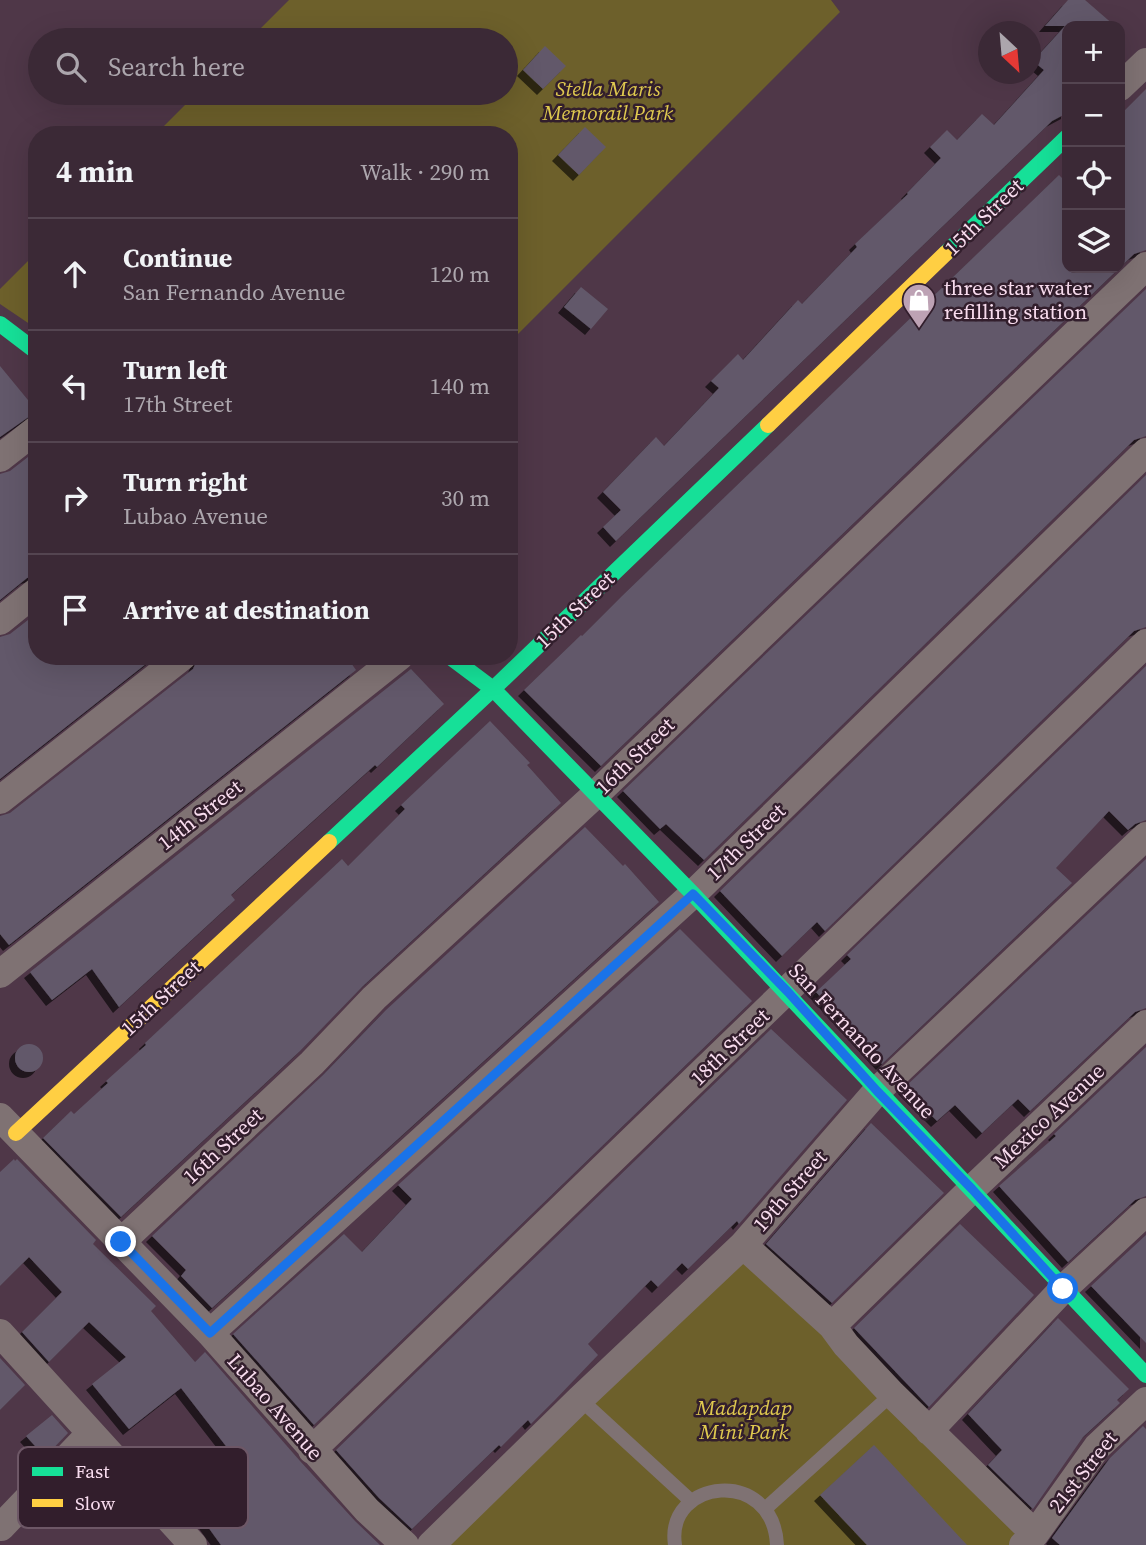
<!DOCTYPE html>
<meta charset="utf-8">
<style>
body{margin:0;font-family:"Source Serif 4",serif;background:#463542;color:#f1f3f6}
.controls{position:absolute;right:21px;top:21px;display:grid;overflow:hidden;border-radius:14px;box-shadow:0 7px 28px #0002}
.controls button{width:63px;height:63px;display:grid;place-items:center;padding:0;border:0;border-bottom:2px solid #544551;background:#3b2936;color:#f1f3f6;font:35px sans-serif}
.compass{position:absolute;left:978px;top:21px;width:63px;height:63px;border-radius:50%;background:#3b2936;box-shadow:0 7px 28px #0002;rotate:154deg}
.stop{position:absolute;width:21px;height:21px;margin:-16px;border:5px solid #1a73e8;border-radius:50%;background:#fff}
.stop.end{background:#1a73e8;border-color:#fff;box-shadow:0 2px 7px #0008}
.list{margin:0;padding:0;list-style:none}
h2{display:flex;justify-content:space-between;align-items:center;height:91px;margin:0;padding:0 28px;font-size:30px}
h2 small{font-size:23px;font-weight:400;color:#aca6ad}
.list li{display:grid;grid-template-columns:46px 1fr auto;gap:21px;align-items:center;box-sizing:border-box;height:112px;padding:0 28px;border-top:2px solid #544551}
.list b{display:block;font-size:26px;white-space:nowrap}
.list p{margin:0;font-size:23px;white-space:nowrap;color:#aca6ad}
.list em{font-size:23px;font-style:normal;color:#aca6ad}
.icon{flex:none;width:38px;height:38px;fill:none;stroke:currentColor;stroke-width:2;stroke-linecap:round;stroke-linejoin:round}
.map{position:relative;flex:none;width:1146px;height:1545px;overflow:hidden}
.search{position:absolute;background:#3b2936;box-shadow:0 7px 28px #0002;left:28px;top:28px;width:490px;height:77px;display:flex;align-items:center;gap:18px;box-sizing:border-box;padding:0 24px;border-radius:38px;color:#aca6ad;font-size:26px}
.panel{position:absolute;background:#3b2936;box-shadow:0 7px 28px #0002;left:28px;top:126px;width:490px;height:539px;border-radius:28px}
.map>svg:first-child{display:block}
.green{fill:#6d602b}
.building{fill:#62596a;filter:url(#shadow)}
.lines{fill:none;stroke-linecap:round;stroke-linejoin:round}
.lane{stroke:#7f7273;stroke-width:14}
.street{stroke:#7f7273;stroke-width:28}
.fast{stroke:#16e098;stroke-width:16}
.slow{stroke:#ffcf43;stroke-width:16}
.route{stroke:#1a73e8;stroke-width:9}
.labels{text-anchor:middle;stroke-width:5;stroke-linejoin:round;paint-order:stroke}
.park-label{font-size:21px;font-style:italic;fill:#dfc94f;stroke:#321e2c}
.street-label{font-size:21px;fill:#f8dcee;stroke:#321e2c}
.poi-label{font-size:21px;fill:#f8dcee;stroke:#321e2c;text-anchor:start}
.key{fill:#321e2c;stroke:#6d5766;stroke-width:2}
.key-label{font-size:19px;fill:#f8dcee}
</style>
<div class="map">
<svg width="1146" height="1545" viewBox="0 0 1146 1545">
<defs>
<filter id="shadow"><feDropShadow dx="-6" dy="6" stdDeviation="0" flood-color="#0009"/></filter>
</defs>
<rect width="100%" height="100%" fill="#4f3748"/>
<!-- green -->
<path class="green" d="M 289,0 L 831,0 L 840,12 L 509,343 L 509,135 L 155,135 L 197,93 L 506,93 L 506,40 L 249,40 Z
M 37,252 L 37,329 L 0,304 L 0,289 Z
M 743,1245 L 970,1472 L 1023,1545 L 431,1545 Z"/>
<!-- building -->
<path class="building" d="M 1068,0 L 1085,0 L 1115,26 L 1067,26 L 1067,113 L 1052,121 L 616,541 L 603,527 L 621,510 L 603,492 L 656,437 L 664,446 L 719,388 L 711,381 L 738,354 L 743,360 L 798,300 L 802,304 L 857,247 L 855,244 L 908,194 L 907,193 L 941,158 L 930,147 L 947,130 L 957,140 L 982,114 L 994,125 L 1044,70 L 1033,61 L 1065,26 L 1045,26 Z
M 545,46 L 566,66 L 543,89 L 523,70 Z
M 1146,89 L 1146,250 L 1134,254 L 601,766 L 524,690 L 581,635 L 582,636 L 622,596 L 1059,175 L 1067,183 L 1067,268 L 1120,268 L 1120,115 Z
M 585,127 L 606,147 L 579,175 L 558,155 Z
M 581,287 L 608,309 L 591,329 L 564,307 Z
M 1146,289 L 1146,436 L 1134,440 L 704,860 L 666,824 L 660,829 L 623,791 Z
M 0,366 L 37,411 L 0,437 Z
M 37,450 L 37,575 L 27,578 L 0,600 L 0,474 L 10,471 Z
M 1146,475 L 1146,627 L 1134,631 L 825,931 L 817,922 L 782,956 L 720,891 Z
M 37,613 L 37,656 L 156,656 L 0,779 L 0,637 L 10,634 Z
M 199,656 L 346,656 L 356,670 L 9,945 L 0,934 L 0,816 L 10,813 L 193,669 Z
M 1146,666 L 1146,820 L 1135,824 L 1128,830 L 1109,811 L 1056,868 L 1072,883 L 882,1064 L 816,992 L 851,959 L 847,955 Z
M 411,669 L 444,704 L 377,767 L 375,765 L 231,895 L 235,900 L 119,1007 L 92,969 L 52,1000 L 30,972 Z
M 490,721 L 530,763 L 527,765 L 561,803 L 363,986 L 300,1051 L 121,1217 L 43,1138 L 71,1111 L 74,1114 L 108,1083 L 106,1081 L 146,1045 L 145,1043 L 342,859 L 348,866 L 405,809 L 401,805 Z
M 585,827 L 623,866 L 625,864 L 659,902 L 212,1308 L 181,1276 L 186,1270 L 152,1236 L 323,1075 L 386,1010 Z
M 1146,859 L 1146,1008 L 1135,1012 L 1030,1111 L 1018,1099 L 982,1133 L 955,1105 L 937,1121 L 904,1088 Z
M 680,929 L 752,1001 L 314,1425 L 233,1334 L 344,1234 L 362,1252 L 412,1199 L 398,1185 Z
M 771,1029 L 847,1100 L 739,1224 L 737,1221 L 688,1269 L 682,1263 L 658,1287 L 651,1280 L 588,1344 L 598,1355 L 555,1400 L 531,1424 L 528,1420 L 501,1447 L 499,1445 L 412,1529 L 379,1498 L 336,1450 Z
M15 1058a14 14 0 1 1 28 0a14 14 0 1 1-28 0Z
M 1146,1047 L 1146,1196 L 1135,1200 L 1068,1262 L 999,1186 L 1056,1136 L 1054,1134 Z
M 871,1123 L 944,1193 L 832,1303 L 766,1244 Z
M 14,1159 L 15,1161 L 17,1159 L 96,1240 L 93,1244 L 156,1306 L 151,1311 L 195,1362 L 205,1352 L 300,1461 L 355,1521 L 380,1545 L 221,1545 L 203,1520 L 220,1507 L 202,1484 L 236,1459 L 181,1388 L 129,1429 L 92,1384 L 126,1357 L 89,1322 L 49,1362 L 22,1332 L 62,1292 L 29,1257 L 0,1286 L 0,1172 Z
M 960,1224 L 1034,1295 L 929,1407 L 854,1328 Z
M 1146,1235 L 1146,1343 L 1091,1286 Z
M 1058,1318 L 1129,1389 L 1117,1400 L 1120,1403 L 1083,1437 L 1033,1509 L 988,1465 L 1002,1450 L 968,1414 Z
M 0,1358 L 25,1385 L 0,1410 Z
M 52,1415 L 68,1433 L 45,1457 L 26,1436 Z
M 1143,1426 L 1146,1429 L 1146,1545 L 1060,1545 L 1052,1538 L 1110,1458 Z
M 874,1445 L 967,1545 L 867,1545 L 820,1495 Z"/>
<g class="lines">
<!-- lane -->
<path class="lane" d="M 580,1399 L 691,1501
M 765,1509 L 892,1394
M 675,1545 C 665,1479 773,1466 777,1545"/>
<!-- street -->
<path class="street" d="M 1120,87 L 1146,62
M 0,458 L 37,429
M 0,621 L 37,591
M 0,800 L 183,656
M 0,974 L 400,656
M 0,1117 L 210,1333 L 367,1510 L 405,1545
M 121,1242 L 312,1063 L 374,998 L 595,795 L 1146,266
M 743,1245 L 832,1326 L 846,1345 L 892,1394 L 1035,1534
M 832,1326 L 972,1189 L 1146,1024
M 0,1333 L 193,1545
M 210,1333 L 693,894 L 1146,452
M 929,1431 L 1063,1289 L 1146,1212
M 312,1450 L 1146,643
M 1,1527 L 91,1433
M 431,1545 L 580,1399 L 743,1245 L 877,1091 L 1146,836
M 1023,1545 L 1035,1534 L 1097,1447 L 1146,1401"/>
<!-- fast -->
<path class="fast" d="M 946,253 L 1067,137
M 0,324 L 37,352
M 449,656 L 493,689 L 693,894 L 1146,1375
M 329,842 L 493,689 L 768,425"/>
<!-- slow -->
<path class="slow" d="M 768,425 L 946,253
M 16,1133 L 329,842"/>
</g>
<g class="lines">
<!-- route -->
<path class="route" d="M 121,1242 L 210,1333 L 693,894 L 788,992 L 877,1091 L 972,1189 L 1063,1289"/>
</g>
<!-- icons -->
<defs>
<symbol id="shop-pin" viewBox="-11 -11 22 30"><path d="M0 17L-7.5 6A9.5 9.5 0 1 1 7.5 6Z" fill="#bda2b4" stroke="#321e2c"/><path d="M-5-2.5h2.3a2.7 3.5 0 0 1 5.4 0H5L5.5 6h-11ZM-1.5-2.5h3a1.5 2.3 0 0 0-3 0Z" fill="#fff"/></symbol>
</defs>
<g fill-rule="evenodd">
<use href="#shop-pin" x="900" y="281" width="38" height="52"/>
</g>
<g class="labels">
<!-- park labels -->
<g class="park-label">
<text x="608" y="96">Stella Maris<tspan x="608" dy="24">Memorail Park</tspan></text>
<text x="744" y="1415">Madapdap<tspan x="744" dy="24">Mini Park</tspan></text>
</g>
<!-- street labels -->
<g class="street-label">
<text transform="translate(984 217) rotate(-44)" y="7">15th Street</text>
<text transform="translate(575 610) rotate(-44)" y="7">15th Street</text>
<text transform="translate(635 756) rotate(-44)" y="7">16th Street</text>
<text transform="translate(200 815) rotate(-38)" y="7">14th Street</text>
<text transform="translate(746 842) rotate(-44)" y="7">17th Street</text>
<text transform="translate(161 998) rotate(-43)" y="7">15th Street</text>
<text transform="translate(862 1041) rotate(47)" y="7">San Fernando Avenue</text>
<text transform="translate(730 1047) rotate(-44)" y="7">18th Street</text>
<text transform="translate(1049 1116) rotate(-43)" y="7">Mexico Avenue</text>
<text transform="translate(223 1146) rotate(-43)" y="7">16th Street</text>
<text transform="translate(790 1191) rotate(-49)" y="7">19th Street</text>
<text transform="translate(275 1407) rotate(49)" y="7">Lubao Avenue</text>
<text transform="translate(1083 1472) rotate(-52)" y="7">21st Street</text>
</g>
<!-- poi labels -->
<g class="poi-label">
<text x="944" y="295">three star water<tspan x="944" dy="24">refilling station</tspan></text>
</g>
</g>
<!-- legend -->
<rect x="18" y="1447" width="230" height="81" rx="10" class="key"/>
<rect x="32" y="1467" width="31" height="9" fill="#16e098"/>
<rect x="32" y="1499" width="31" height="8" fill="#ffcf43"/>
<g class="key-label">
<text x="75" y="1478">Fast</text>
<text x="75" y="1510">Slow</text>
</g>
</svg>
<div class="controls">
<button>+</button>
<button>−</button>
<button><svg class="icon" aria-label="locate" viewBox="0 0 24 24"><circle cx="12" cy="12" r="6"/><path d="M12 2v4M12 18v4M2 12h4M18 12h4"/></svg></button>
<button><svg class="icon" aria-label="layers" viewBox="0 0 24 24"><path d="M12 4l9 5-9 5-9-5zM3 14l9 5 9-5"/></svg></button>
</div>
<svg class="compass" viewBox="-18 -18 36 36"><path d="M0-13l5 13h-10z" fill="#e53935"/><path d="M0 13l5-13h-10z" fill="#aca6ad"/></svg>
<div class="stop" style="left:1063px;top:1289px"></div>
<div class="stop end" style="left:121px;top:1242px"></div>
<div class="search"><svg class="icon" aria-label="search" viewBox="0 0 24 24"><circle cx="10" cy="10" r="6"/><path d="M15 15l6 6"/></svg>Search here</div>
<section class="panel">
<h2>4 min<small>Walk · 290 m</small></h2>
<ul class="list">
<li><svg class="icon" aria-label="ahead" viewBox="0 0 24 24"><path d="M12 20V5M6 11l6-6 6 6"/></svg><div><b>Continue</b><p>San Fernando Avenue</p></div><em>120 m</em></li>
<li><svg class="icon" aria-label="left" viewBox="0 0 24 24"><path d="M17 20v-9H6M10 6l-5 5 5 5"/></svg><div><b>Turn left</b><p>17th Street</p></div><em>140 m</em></li>
<li><svg class="icon" aria-label="right" viewBox="0 0 24 24"><path d="M7 20v-9h11M14 6l5 5-5 5"/></svg><div><b>Turn right</b><p>Lubao Avenue</p></div><em>30 m</em></li>
<li><svg class="icon" aria-label="arrive" viewBox="0 0 24 24"><path d="M6 21V4h12l-3 4 3 4H6"/></svg><div><b>Arrive at destination</b></div></li>
</ul>
</section>
</div>
